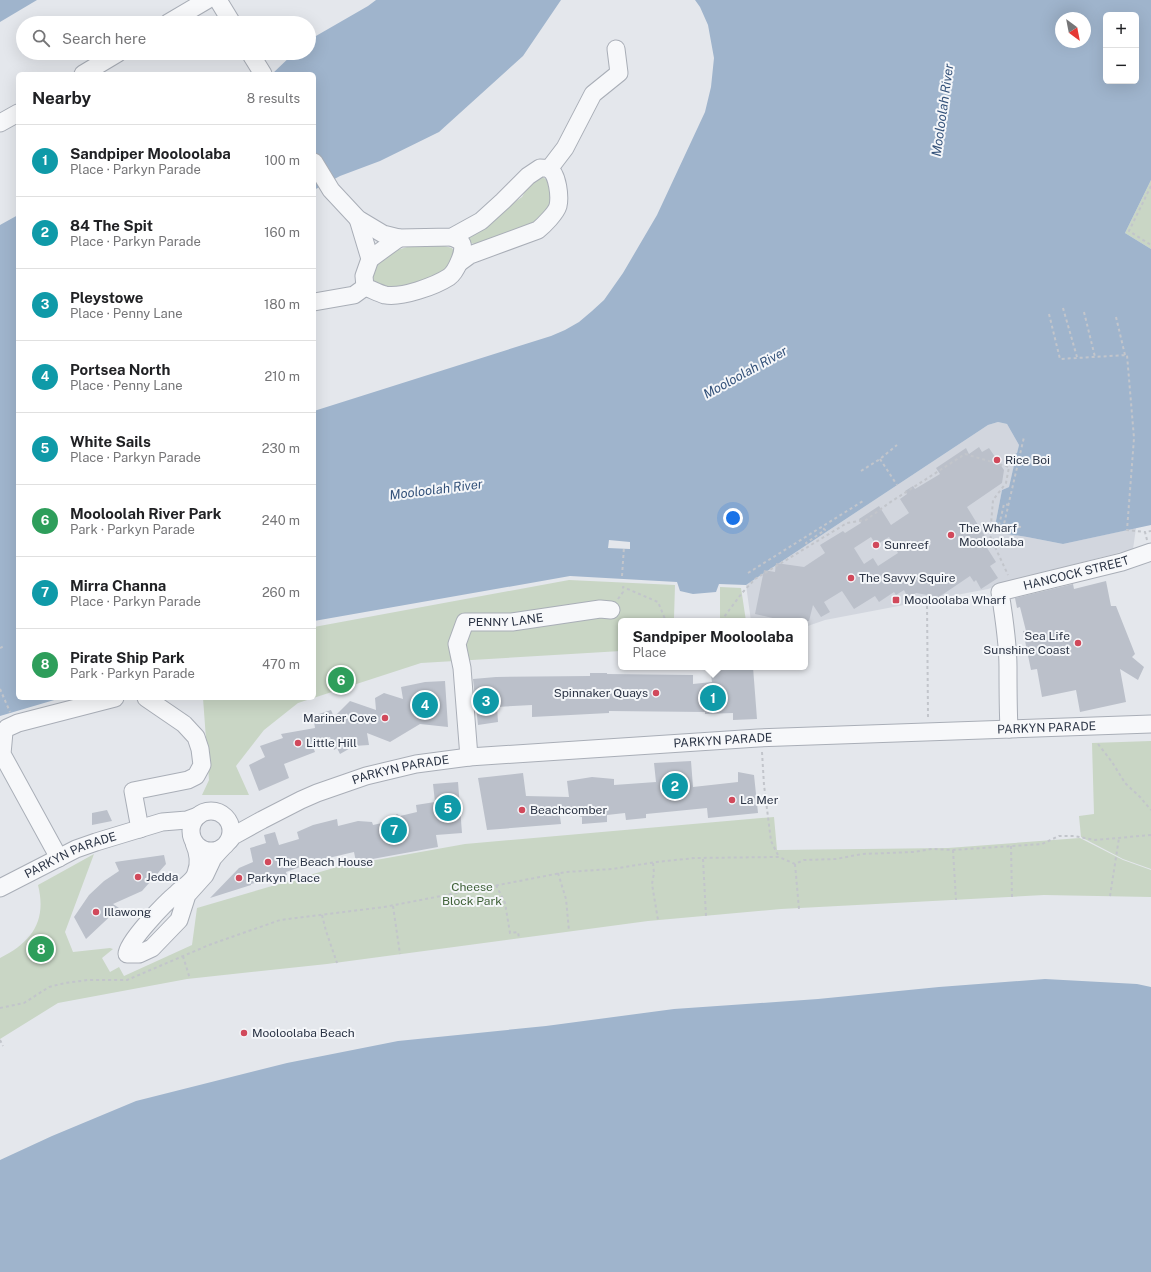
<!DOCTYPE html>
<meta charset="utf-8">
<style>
body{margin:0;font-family:"Public Sans",sans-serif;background:#f6f6f6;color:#202124}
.controls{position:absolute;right:12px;top:12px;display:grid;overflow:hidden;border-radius:6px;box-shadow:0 4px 16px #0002}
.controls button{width:36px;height:36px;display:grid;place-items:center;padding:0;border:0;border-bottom:1px solid #e0e0e0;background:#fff;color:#202124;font:20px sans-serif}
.compass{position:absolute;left:1055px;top:12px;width:36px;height:36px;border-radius:50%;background:#fff;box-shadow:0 4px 16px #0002;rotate:148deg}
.you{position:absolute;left:733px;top:518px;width:14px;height:14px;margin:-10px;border:3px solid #fff;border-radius:50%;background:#1a73e8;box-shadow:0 0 0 6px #1a73e833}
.badge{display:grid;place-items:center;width:26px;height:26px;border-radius:50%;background:#d1495b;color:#fff;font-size:13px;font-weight:700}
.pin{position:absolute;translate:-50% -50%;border:2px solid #fff;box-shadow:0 1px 4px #0006}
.popup{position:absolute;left:618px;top:618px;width:190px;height:52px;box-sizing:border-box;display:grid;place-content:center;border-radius:6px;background:#fff;filter:drop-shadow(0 1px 3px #0005);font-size:13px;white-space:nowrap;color:#757577}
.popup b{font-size:15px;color:#202124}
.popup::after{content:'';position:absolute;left:50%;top:100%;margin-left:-8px;border:8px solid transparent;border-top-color:#fff}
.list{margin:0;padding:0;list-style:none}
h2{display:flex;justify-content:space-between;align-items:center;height:52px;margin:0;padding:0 16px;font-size:17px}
h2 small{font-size:13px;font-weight:400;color:#757577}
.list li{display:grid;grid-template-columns:26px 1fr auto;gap:12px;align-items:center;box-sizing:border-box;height:72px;padding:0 16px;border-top:1px solid #e0e0e0}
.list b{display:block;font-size:15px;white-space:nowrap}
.list p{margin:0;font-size:13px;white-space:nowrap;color:#757577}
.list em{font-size:13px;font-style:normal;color:#757577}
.icon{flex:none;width:22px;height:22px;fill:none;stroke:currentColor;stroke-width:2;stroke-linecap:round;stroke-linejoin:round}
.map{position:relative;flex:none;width:1151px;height:1272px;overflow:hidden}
.search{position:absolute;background:#fff;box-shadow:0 4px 16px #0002;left:16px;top:16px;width:300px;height:44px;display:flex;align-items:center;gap:10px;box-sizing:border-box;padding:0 14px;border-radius:22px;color:#757577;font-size:15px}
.panel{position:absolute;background:#fff;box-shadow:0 4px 16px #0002;left:16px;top:72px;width:300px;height:628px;border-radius:6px}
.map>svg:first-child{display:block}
.built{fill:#d2d6de}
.green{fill:#c9d6c5}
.water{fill:#9fb4cc;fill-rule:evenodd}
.pier{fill:#e4e7ec}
.building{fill:#bbc0ca;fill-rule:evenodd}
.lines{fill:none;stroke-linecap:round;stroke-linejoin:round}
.minor-casing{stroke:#a9aeb7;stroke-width:19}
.path{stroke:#c2c5cb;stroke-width:2;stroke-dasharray:3 3;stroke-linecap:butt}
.minor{stroke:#f7f8fa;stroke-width:17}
.poi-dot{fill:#d1495b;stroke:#f4f6f9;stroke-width:1.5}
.labels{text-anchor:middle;stroke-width:4;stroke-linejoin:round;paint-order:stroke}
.poi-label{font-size:12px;fill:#2b3445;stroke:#f4f6f9;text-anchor:start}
.street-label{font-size:12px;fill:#2b3445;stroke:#f4f6f9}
.park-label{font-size:12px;fill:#3f6138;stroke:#f4f6f9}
.water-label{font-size:13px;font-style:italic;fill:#34527a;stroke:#f4f6f9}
</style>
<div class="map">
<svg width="1151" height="1272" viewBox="0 0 1151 1272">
<rect width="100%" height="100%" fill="#e4e7ec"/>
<!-- built -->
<path class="built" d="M 998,422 L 1007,424 L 1019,445 L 1009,487 L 1002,490 L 995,526 L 1000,533 L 1027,537 L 1063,544 L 1136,528 L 1133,549 L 1010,581 L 988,589 L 825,620 L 805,627 L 805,621 L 751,621 L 746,585 L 988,425 Z"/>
<!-- green -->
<path class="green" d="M 542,176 L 552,185 L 554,200 L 537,223 L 479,245 L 470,243 L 467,235 L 522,197 L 531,181 Z
M 1151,180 L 1151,249 L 1125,233 Z
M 441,245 L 452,248 L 456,255 C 455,258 454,263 451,266 C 443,275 410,288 397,288 C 389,288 378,285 371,280 L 372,266 L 394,251 L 407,247 Z
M 569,580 L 675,585 L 674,618 L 720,618 L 720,587 L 741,588 L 746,621 L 621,621 L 621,651 L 421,663 L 298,703 L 264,730 L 236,766 L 249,795 L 202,795 L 209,780 L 203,698 L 314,698 L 314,627 Z
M 1151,741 L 1151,869 L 1123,859 L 1081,837 L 1079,816 L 1094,814 L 1092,743 Z
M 774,817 L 777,850 L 948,848 L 1080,838 L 1123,860 L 1151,870 L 1151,897 L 1044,895 L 781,909 L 648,921 L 327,964 L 187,979 L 58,1003 L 0,1039 L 0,958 C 32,942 47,921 38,885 L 94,854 L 65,932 L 73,952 L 110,948 L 113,949 L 102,958 L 110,972 L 119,967 L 124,976 L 192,945 L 197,908 L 337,867 L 465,844 Z"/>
<!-- water -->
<path class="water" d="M 0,0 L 37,0 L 0,22 Z
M 376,0 L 561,0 L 523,56 L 439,132 L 380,161 L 340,176 L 314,190 L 314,74 L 272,74 L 294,53 L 309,53 L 309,40 L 368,6 Z
M 695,0 L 1151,0 L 1151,180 L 1125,233 L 1151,249 L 1151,525 L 1063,544 L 1027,537 L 1000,533 L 995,526 L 1002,490 L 1009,487 L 1014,465 L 1010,457 L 1017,453 L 1019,445 L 1007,424 L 998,422 L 988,425 L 746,585 L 719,584 L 716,592 L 693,594 L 680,591 L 677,582 L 570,576 L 314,621 L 314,411 L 551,336 L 565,330 L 579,322 L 592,311 L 604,300 L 623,273 L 657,215 L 705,112 L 711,87 L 714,58 L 708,25 L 700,7 ZM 1106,15 L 1136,15 L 1136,81 L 1106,81 ZM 1061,18 L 1085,18 L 1085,42 L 1061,42 Z
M 18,215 L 18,698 L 61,698 L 0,716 L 0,225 Z
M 1045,979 L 1137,984 L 1151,987 L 1151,1272 L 0,1272 L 0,1160 L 52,1136 L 136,1101 L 287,1063 L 398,1041 L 546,1026 L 674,1009 L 818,999 L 939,987 Z"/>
<!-- pier -->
<path class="pier" d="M 609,540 L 630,542 L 630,549 L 608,548 Z"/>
<!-- building -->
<path class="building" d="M 979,447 L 982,452 L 989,448 L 1004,470 L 1002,483 L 967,507 L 986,538 L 982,540 L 996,562 L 990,566 L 998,578 L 981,589 L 976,580 L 974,582 L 970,576 L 939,597 L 916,593 L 908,598 L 904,590 L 896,595 L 894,592 L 879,602 L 875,596 L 854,609 L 842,591 L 824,602 L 830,612 L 821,617 L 813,605 L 809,621 L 776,621 L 777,619 L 755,614 L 764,570 L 775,572 L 776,563 L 804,567 L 825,553 L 820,545 L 843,531 L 845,533 L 861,523 L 859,519 L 879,506 L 891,525 L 909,513 L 900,499 L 907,494 L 905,491 L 913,486 L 915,489 L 940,474 L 936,468 L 966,448 L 969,454 ZM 871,537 L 876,545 L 889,537 L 898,553 L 878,566 L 873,558 L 864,564 L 854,548 Z
M 1106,581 L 1111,606 L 1116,606 L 1135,654 L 1132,657 L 1144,667 L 1138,680 L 1120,669 L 1126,702 L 1080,712 L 1076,690 L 1042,697 L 1037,669 L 1031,670 L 1023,631 L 1026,631 L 1020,607 L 1017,608 L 1015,598 L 1073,584 L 1074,589 Z
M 710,667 L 753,667 L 757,719 L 733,720 L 733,713 L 705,714 L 705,712 L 609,711 L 609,713 L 532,717 L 532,705 L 497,707 L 498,722 L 478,725 L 473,679 L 496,677 L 590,676 L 590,673 L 607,673 L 607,674 L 693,675 L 693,684 L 712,682 Z
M 445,681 L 448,727 L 420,724 L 390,742 L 367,733 L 369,745 L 354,746 L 340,754 L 337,748 L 334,750 L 330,737 L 311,742 L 315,752 L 284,764 L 289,778 L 259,791 L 249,765 L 265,757 L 260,746 L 283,738 L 281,734 L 315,728 L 313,716 L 331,710 L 334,717 L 350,701 L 376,710 L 375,698 L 384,693 L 403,699 L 401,687 L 425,682 Z
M 691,761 L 693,787 L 738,782 L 738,772 L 754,775 L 758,813 L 708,818 L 707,808 L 646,814 L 646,818 L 626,820 L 625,813 L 607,815 L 607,822 L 582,824 L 582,817 L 559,810 L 561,824 L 487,830 L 478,778 L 523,773 L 526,796 L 569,797 L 567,781 L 592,777 L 614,779 L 614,785 L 656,782 L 654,763 Z
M 458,782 L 462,833 L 436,835 L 438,847 L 356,862 L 354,852 L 320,860 L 286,872 L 287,875 L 251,884 L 251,885 L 210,898 L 239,868 L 253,862 L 250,848 L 266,843 L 264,835 L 275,832 L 279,845 L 299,839 L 297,832 L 313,825 L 337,819 L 338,826 L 358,821 L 372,822 L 373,825 L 391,821 L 391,819 L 397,814 L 400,816 L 417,812 L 416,805 L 435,802 L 433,784 Z
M 107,810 L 112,821 L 92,825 L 92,813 Z
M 164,855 L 166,864 L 142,891 L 113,904 L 119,908 L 86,939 L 74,917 L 89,895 L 104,881 L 119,871 L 115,862 Z"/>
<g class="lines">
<defs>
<g id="minor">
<path d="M 218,0 L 232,23"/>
<path d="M 168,23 L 207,0"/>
<path d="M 250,53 L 263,74"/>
<path d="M 83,74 L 118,53"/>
<path d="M 0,123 L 18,113"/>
<path d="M 314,162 L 331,190 L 358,219 L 383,234 L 399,238 L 452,237 L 481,221 L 503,201 L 528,176 L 540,168 C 543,168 547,168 549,169 C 558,174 560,197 558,206 C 556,213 544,225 538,230 L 470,255 L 459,263"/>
<path d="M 549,169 L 565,148 L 593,94 L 619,73 L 616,49"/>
<path d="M 358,219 L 370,259 L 364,276 L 365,287"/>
<path d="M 370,259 L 399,238"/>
<path d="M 365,287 C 371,289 378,293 385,295 C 402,298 435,286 449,277 C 456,272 465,252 462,244 C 460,240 455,239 452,237"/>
<path d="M 314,302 L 354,295 L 365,287"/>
<path id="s1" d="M 1009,729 C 1008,708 1008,687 1008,667 C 1008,642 1004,617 1000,592 L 1122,562 L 1151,552"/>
<path id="s2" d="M 469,757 L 462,668 L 457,644 L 465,622 L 512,622 L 600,609 L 611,610"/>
<circle cx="211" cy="831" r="20"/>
<path d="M 140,829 L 133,791 L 188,780 L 196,776 L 202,765 L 200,749 L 196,737 L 184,724 L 146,698"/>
<path id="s3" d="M 229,841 L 233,836 L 262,820 L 301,800 L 317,793 L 366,776 L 416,764 L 469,757 L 758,738 L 1151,724"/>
<path d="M 194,843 C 198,852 200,863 196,873 C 194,881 183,887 177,893 C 166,902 127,942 127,954 L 139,954 L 152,948 L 179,920 L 187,895 L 205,875 L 213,858 L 222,848"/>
<path d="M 59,858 L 2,754 L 4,732 L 7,728 L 18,723 L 115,698"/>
<path id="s4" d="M 0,888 L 76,849 L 96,842 L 162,822 L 187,820 L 198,816"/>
</g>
</defs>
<!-- minor casing -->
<use href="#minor" class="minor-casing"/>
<!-- path -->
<path class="path" d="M 1151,186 L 1129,231 L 1151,245
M 1063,308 L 1077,357
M 1084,312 L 1095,357
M 1049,314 L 1060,359 L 1127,355 L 1134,438 L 1127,530 L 1145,532
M 1116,317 L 1125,355
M 880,459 L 897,485
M 861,471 L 880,459 L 897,445
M 1021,527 L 1004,524 L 1024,437
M 991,528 L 998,530 L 1004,504 L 1009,505
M 1147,540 L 1145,532 L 1151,531
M 807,544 L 806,543 L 825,530 L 822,527
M 748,573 L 863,501
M 622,576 L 624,547
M 618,599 L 623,592 L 623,587 L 658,602 L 665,619 L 670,621
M 927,600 L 928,717
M 721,621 L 742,593 L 755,579 L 847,523 L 866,520 L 889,503 L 965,454 L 1009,467 L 1006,483 L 993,500 L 990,536 L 1008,575
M 0,648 L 4,646
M 0,689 L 10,712
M 1098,744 L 1112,762 L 1125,783 L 1140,797 L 1151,810
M 762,752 L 764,785 L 771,841 L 779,857
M 1011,846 L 1012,897
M 953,850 L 956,900
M 703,859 L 706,916
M 653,863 L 654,873 L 652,884 L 658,920
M 795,864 L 799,909
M 558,873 L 566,899 L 569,931
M 496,885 L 505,903 L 510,933 L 518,932 L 519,938
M 1110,896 L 1119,838
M 393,906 L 400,954
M 322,915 L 326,931 L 337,963
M 183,956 L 190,979
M 0,1008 L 24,1003 L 49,987 L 65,983 L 88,980 L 127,980 L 209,945 L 280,920 L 384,907 L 566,872 L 612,869 L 656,862 L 695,858 L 779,857 L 795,864 L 804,860 L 836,859 L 862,854 L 914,852 L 932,849 L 953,850 L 1042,844 L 1059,836 L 1074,836 L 1095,840 L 1151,835
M 0,1040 L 3,1046"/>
<!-- minor -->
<use href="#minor" class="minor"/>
</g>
<!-- markers -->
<g class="poi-dot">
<circle cx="997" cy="460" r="4"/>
<circle cx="951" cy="535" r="4"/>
<circle cx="876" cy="545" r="4"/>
<circle cx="851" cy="578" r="4"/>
<rect x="892" y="596" width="8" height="8" rx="2"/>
<circle cx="1078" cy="643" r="4"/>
<circle cx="656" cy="693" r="4"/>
<circle cx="385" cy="718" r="4"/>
<circle cx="298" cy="743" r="4"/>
<circle cx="732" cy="800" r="4"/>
<circle cx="522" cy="810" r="4"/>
<circle cx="268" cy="862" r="4"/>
<circle cx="138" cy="877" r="4"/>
<circle cx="239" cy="878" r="4"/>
<circle cx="96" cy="912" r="4"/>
<circle cx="244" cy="1033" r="4"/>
</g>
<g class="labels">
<!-- poi labels -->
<g class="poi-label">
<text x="1005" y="464">Rice Boi</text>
<text x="959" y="532">The Wharf<tspan x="959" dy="14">Mooloolaba</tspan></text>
<text x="884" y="549">Sunreef</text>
<text x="859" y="582">The Savvy Squire</text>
<text x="904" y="604">Mooloolaba Wharf</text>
<text x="1070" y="640" text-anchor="end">Sea Life<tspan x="1070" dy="14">Sunshine Coast</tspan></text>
<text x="648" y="697" text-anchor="end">Spinnaker Quays</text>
<text x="377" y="722" text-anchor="end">Mariner Cove</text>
<text x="306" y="747">Little Hill</text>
<text x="740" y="804">La Mer</text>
<text x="530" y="814">Beachcomber</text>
<text x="276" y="866">The Beach House</text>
<text x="146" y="881">Jedda</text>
<text x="247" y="882">Parkyn Place</text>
<text x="104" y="916">Illawong</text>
<text x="252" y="1037">Mooloolaba Beach</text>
</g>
<!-- street labels -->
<g class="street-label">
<text dy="4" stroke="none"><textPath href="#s1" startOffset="216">HANCOCK STREET</textPath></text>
<text dy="4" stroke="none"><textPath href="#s2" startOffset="178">PENNY LANE</textPath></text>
<text dy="4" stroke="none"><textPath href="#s3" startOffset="836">PARKYN PARADE</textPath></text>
<text dy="4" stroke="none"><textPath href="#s3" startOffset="512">PARKYN PARADE</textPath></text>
<text dy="4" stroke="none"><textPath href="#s3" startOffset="188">PARKYN PARADE</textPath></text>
<text dy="4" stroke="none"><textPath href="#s4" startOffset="78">PARKYN PARADE</textPath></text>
</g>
<!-- park labels -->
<g class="park-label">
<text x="472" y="891">Cheese<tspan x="472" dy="14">Block Park</tspan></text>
</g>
<!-- water labels -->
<g class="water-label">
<text transform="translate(942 110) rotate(-82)" y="5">Mooloolah River</text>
<text transform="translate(745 372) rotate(-29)" y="5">Mooloolah River</text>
<text transform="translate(436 489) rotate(-7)" y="5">Mooloolah River</text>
</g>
</g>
</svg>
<div class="controls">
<button>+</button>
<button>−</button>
</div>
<svg class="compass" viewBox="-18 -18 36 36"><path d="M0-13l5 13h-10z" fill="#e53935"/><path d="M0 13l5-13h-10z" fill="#757577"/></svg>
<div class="you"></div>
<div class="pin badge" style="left:713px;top:698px;background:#0f9aa8">1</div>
<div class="popup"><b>Sandpiper Mooloolaba</b>Place</div>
<div class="pin badge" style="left:675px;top:786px;background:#0f9aa8">2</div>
<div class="pin badge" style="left:486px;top:701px;background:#0f9aa8">3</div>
<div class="pin badge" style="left:425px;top:705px;background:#0f9aa8">4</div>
<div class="pin badge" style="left:448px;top:808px;background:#0f9aa8">5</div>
<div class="pin badge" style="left:341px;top:680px;background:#2e9e5b">6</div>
<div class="pin badge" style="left:394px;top:830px;background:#0f9aa8">7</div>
<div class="pin badge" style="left:41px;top:949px;background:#2e9e5b">8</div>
<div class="search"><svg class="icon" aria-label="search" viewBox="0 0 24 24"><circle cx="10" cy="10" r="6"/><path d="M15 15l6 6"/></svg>Search here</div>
<section class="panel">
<h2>Nearby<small>8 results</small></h2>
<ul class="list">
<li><span class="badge" style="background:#0f9aa8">1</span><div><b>Sandpiper Mooloolaba</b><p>Place · Parkyn Parade</p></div><em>100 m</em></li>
<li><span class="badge" style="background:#0f9aa8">2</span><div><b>84 The Spit</b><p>Place · Parkyn Parade</p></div><em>160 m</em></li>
<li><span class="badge" style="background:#0f9aa8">3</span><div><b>Pleystowe</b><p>Place · Penny Lane</p></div><em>180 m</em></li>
<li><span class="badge" style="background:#0f9aa8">4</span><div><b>Portsea North</b><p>Place · Penny Lane</p></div><em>210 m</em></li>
<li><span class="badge" style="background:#0f9aa8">5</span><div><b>White Sails</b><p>Place · Parkyn Parade</p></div><em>230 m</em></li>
<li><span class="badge" style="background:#2e9e5b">6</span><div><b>Mooloolah River Park</b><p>Park · Parkyn Parade</p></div><em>240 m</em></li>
<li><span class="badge" style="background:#0f9aa8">7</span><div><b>Mirra Channa</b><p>Place · Parkyn Parade</p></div><em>260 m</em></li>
<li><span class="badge" style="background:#2e9e5b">8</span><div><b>Pirate Ship Park</b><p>Park · Parkyn Parade</p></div><em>470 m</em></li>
</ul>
</section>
</div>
